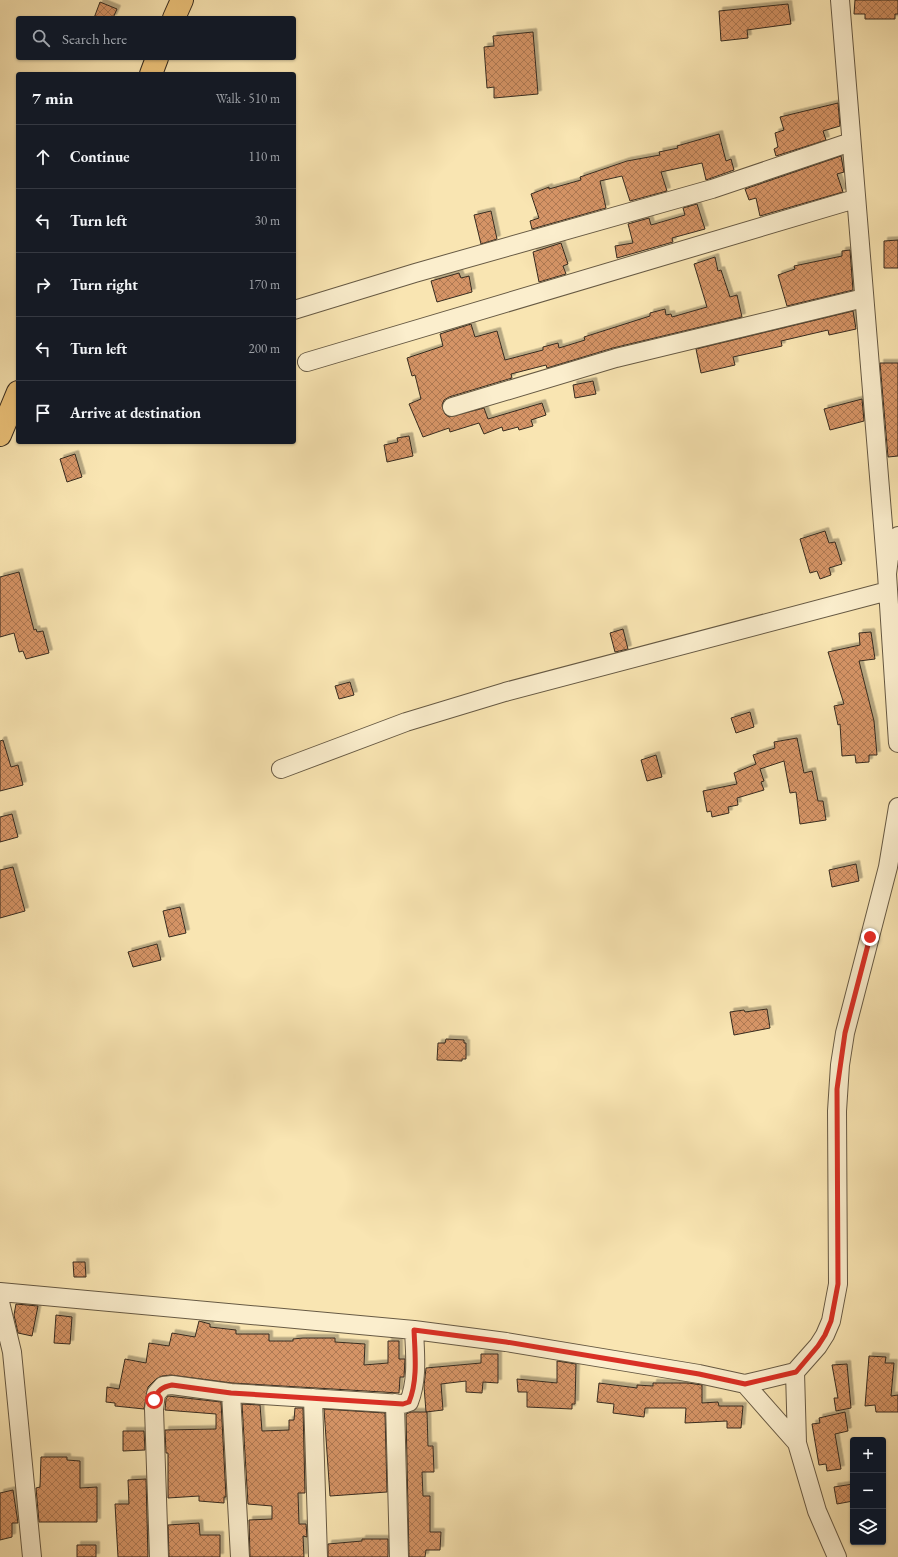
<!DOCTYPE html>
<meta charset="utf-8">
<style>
body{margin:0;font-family:"EB Garamond",serif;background:#242831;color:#f1f3f6}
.controls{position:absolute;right:12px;bottom:12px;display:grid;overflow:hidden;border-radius:4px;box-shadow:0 1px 3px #0004}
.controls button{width:36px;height:36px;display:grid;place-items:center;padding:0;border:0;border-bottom:1px solid #363941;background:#171b24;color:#f1f3f6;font:20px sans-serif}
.stop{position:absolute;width:12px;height:12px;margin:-9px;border:3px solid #d93025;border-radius:50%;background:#fff}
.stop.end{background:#d93025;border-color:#fff;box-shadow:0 1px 4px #0008}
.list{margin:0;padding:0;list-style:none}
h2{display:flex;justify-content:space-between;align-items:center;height:52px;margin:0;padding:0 16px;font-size:17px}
h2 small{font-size:13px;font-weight:400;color:#9ea1a6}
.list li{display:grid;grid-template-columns:26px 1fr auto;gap:12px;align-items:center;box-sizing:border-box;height:64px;padding:0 16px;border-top:1px solid #363941}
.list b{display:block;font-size:15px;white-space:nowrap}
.list em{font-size:13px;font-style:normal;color:#9ea1a6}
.icon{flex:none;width:22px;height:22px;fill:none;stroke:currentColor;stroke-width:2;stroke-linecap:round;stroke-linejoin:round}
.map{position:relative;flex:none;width:898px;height:1557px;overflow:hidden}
.search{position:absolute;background:#171b24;box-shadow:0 1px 3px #0004;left:16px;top:16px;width:280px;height:44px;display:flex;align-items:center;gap:10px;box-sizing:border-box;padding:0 14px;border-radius:4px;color:#9ea1a6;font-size:15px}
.panel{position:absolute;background:#171b24;box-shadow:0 1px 3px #0004;left:16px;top:72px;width:280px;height:372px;border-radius:4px}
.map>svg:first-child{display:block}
.building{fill:url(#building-cross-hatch);stroke:#362b1f;filter:url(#shadow)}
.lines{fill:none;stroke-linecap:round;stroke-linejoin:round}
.minor-casing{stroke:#675a44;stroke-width:20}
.highway-casing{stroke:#362b1f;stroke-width:24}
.minor{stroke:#fbeecd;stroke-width:18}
.highway{stroke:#ecc279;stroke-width:22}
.route{stroke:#d93025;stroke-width:5}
</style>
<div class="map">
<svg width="898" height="1557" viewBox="0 0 898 1557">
<defs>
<pattern id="building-cross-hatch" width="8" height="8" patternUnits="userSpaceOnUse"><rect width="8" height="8" fill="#d59466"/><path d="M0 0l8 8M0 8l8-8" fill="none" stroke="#ae7953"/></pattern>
<filter id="shadow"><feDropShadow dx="3.5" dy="-3.5" stdDeviation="0" flood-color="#0004"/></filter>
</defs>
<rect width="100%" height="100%" fill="#f9e5b2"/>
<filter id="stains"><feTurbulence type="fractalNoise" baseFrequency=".005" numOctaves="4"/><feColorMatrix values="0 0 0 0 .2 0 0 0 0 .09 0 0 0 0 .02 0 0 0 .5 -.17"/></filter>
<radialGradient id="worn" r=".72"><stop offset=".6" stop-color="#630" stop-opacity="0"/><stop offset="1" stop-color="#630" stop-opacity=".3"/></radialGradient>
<!-- building -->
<path class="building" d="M 855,0 L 898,0 L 898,14 L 895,14 L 895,19 L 865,19 L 865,14 L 854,14 Z
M 100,2 L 117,9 L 113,18 L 94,18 Z
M 788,4 L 791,24 L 747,30 L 748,38 L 721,41 L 719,11 Z
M 533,32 L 538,94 L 494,98 L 494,87 L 487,88 L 484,47 L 494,46 L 493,36 Z
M 838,103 L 840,126 L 823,131 L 826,140 L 776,156 L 774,149 L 778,147 L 775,133 L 784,130 L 780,117 Z
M 719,134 L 726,161 L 731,159 L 734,170 L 706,180 L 702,163 L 661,172 L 667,191 L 630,201 L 622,176 L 600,181 L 606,208 L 532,229 L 530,221 L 539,218 L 531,194 L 549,187 L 549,189 L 581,180 L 580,177 L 627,161 L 660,155 L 659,152 L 678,148 L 677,146 Z
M 841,156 L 844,172 L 837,174 L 843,192 L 760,216 L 756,198 L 749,200 L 745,189 Z
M 697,204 L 705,229 L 672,238 L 673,242 L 617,258 L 615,246 L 633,243 L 628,224 L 649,218 L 651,225 L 685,215 L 683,208 Z
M 491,211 L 497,239 L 481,244 L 474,215 Z
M 898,240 L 898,268 L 884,268 L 884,241 Z
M 561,243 L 568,264 L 563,266 L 566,274 L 539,282 L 533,252 Z
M 850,250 L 853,290 L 787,306 L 778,275 L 795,269 L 794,266 L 842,256 L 842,251 Z
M 715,257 L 718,271 L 721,270 L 730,297 L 737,295 L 742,317 L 613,348 L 547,368 L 546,365 L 511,374 L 512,378 L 449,397 L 444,400 L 442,405 L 445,414 L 449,417 L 484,408 L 488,419 L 542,403 L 546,415 L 531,420 L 533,426 L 519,430 L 518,427 L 503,431 L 502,427 L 484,434 L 479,423 L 450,432 L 449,428 L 423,437 L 409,404 L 421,399 L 415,375 L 412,376 L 407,358 L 443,346 L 440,334 L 471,324 L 475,337 L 497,331 L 505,360 L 543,350 L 543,347 L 558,343 L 559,348 L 585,340 L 584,337 L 650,316 L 650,313 L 665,309 L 666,315 L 671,314 L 672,317 L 707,307 L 694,264 Z
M 459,273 L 461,278 L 469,276 L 472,292 L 437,302 L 431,281 Z
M 853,311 L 856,329 L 829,335 L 828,330 L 781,341 L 782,346 L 733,357 L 735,365 L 701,373 L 696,349 Z
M 880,363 L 898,363 L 898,456 L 888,457 Z
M 593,381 L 596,394 L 575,398 L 573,385 Z
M 862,399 L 864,421 L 830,430 L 824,409 Z
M 409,436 L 413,456 L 387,462 L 384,445 L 398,442 L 397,438 Z
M 75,454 L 82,477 L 67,482 L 60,459 Z
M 825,531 L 829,543 L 835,542 L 842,564 L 829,568 L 831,575 L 820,579 L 817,571 L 810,573 L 800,539 Z
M 19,572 L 34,630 L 36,629 L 37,632 L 43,631 L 49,653 L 26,659 L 23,651 L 19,652 L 14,633 L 0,637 L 0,577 Z
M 623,629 L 628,649 L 615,652 L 610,633 Z
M 871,632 L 875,659 L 859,661 L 874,721 L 877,755 L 869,755 L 869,762 L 856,763 L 855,755 L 842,756 L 840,724 L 838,725 L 834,706 L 844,704 L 828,652 L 860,645 L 859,633 Z
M 350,682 L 354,695 L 339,699 L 335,686 Z
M 750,712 L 754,727 L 736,733 L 731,718 Z
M 797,738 L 804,773 L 812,771 L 818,801 L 823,801 L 826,820 L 800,824 L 796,792 L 790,793 L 784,761 L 760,769 L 764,781 L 761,782 L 764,790 L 737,798 L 738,805 L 728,807 L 729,813 L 712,817 L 711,811 L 707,812 L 703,791 L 737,784 L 734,773 L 756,764 L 753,755 L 775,748 L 774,742 Z
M 3,740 L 11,767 L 18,765 L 23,785 L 0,791 L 0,741 Z
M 656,755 L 662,777 L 647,781 L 641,760 Z
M 12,814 L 18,837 L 0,842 L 0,817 Z
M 856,864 L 859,881 L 832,887 L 829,870 Z
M 13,867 L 25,911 L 0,918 L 0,870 Z
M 180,907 L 186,933 L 169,937 L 163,911 Z
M 157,944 L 161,960 L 133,967 L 128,952 Z
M 767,1009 L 770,1028 L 734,1035 L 730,1012 L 744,1010 L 745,1012 Z
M 446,1039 L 464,1040 L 464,1043 L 466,1043 L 466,1059 L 462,1059 L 462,1061 L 437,1060 L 438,1043 L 445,1043 Z
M 73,1262 L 85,1262 L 86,1277 L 74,1277 Z
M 16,1304 L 38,1306 L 32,1336 L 18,1333 L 14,1315 Z
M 56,1315 L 72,1317 L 70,1344 L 54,1343 Z
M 199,1321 L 210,1324 L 210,1327 L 236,1330 L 236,1334 L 269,1334 L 269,1341 L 293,1341 L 293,1339 L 303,1338 L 335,1338 L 335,1342 L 365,1344 L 364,1365 L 388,1363 L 388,1341 L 399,1341 L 399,1359 L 405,1359 L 404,1377 L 400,1377 L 399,1393 L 232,1383 L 171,1375 L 162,1376 L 156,1379 L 148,1387 L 144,1409 L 115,1406 L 115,1403 L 106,1402 L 107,1387 L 119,1389 L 125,1359 L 146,1363 L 149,1343 L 169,1346 L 172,1333 L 195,1337 Z
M 481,1354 L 498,1354 L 498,1383 L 483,1382 L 482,1393 L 466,1392 L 466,1381 L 441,1384 L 443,1410 L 426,1412 L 424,1386 L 426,1368 L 481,1363 Z
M 869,1356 L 886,1357 L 885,1363 L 894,1363 L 891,1396 L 898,1395 L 898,1412 L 876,1412 L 875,1405 L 865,1406 Z
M 557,1361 L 576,1364 L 575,1404 L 572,1404 L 572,1409 L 527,1407 L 527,1392 L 518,1392 L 517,1379 L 557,1383 Z
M 847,1364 L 851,1408 L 836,1411 L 834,1398 L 838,1398 L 832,1365 Z
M 599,1383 L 637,1388 L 637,1385 L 653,1386 L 653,1383 L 688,1383 L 702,1385 L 702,1403 L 718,1402 L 719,1406 L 743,1406 L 741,1428 L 727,1428 L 727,1421 L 685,1423 L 686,1408 L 645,1408 L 644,1417 L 613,1413 L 614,1404 L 597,1402 Z
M 168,1396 L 221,1402 L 226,1497 L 224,1497 L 224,1503 L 199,1501 L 199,1496 L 168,1498 L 168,1453 L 166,1453 L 165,1430 L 216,1429 L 216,1414 L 165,1410 L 166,1399 Z
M 242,1404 L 260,1405 L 262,1431 L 289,1430 L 289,1420 L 294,1420 L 295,1408 L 303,1408 L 305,1493 L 298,1493 L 299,1524 L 306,1524 L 307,1537 L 303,1536 L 304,1557 L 250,1557 L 249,1520 L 272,1519 L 272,1506 L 248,1504 Z
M 324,1409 L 385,1413 L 387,1492 L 330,1496 Z
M 411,1412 L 427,1412 L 428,1446 L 433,1446 L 434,1472 L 422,1472 L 423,1496 L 430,1496 L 430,1532 L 441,1532 L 440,1550 L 426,1550 L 425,1557 L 409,1557 L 406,1414 Z
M 845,1412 L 848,1431 L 835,1434 L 841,1469 L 827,1471 L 826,1464 L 819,1465 L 812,1424 L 820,1423 L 819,1418 Z
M 123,1431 L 144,1431 L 145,1450 L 123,1451 Z
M 41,1457 L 67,1457 L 67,1460 L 80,1461 L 80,1488 L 97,1487 L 97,1522 L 39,1522 L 36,1488 L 40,1487 Z
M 146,1479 L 148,1557 L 118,1557 L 115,1504 L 129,1504 L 128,1480 Z
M 853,1484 L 853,1501 L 837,1504 L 834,1487 Z
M 13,1490 L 18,1523 L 12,1523 L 12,1537 L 0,1540 L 0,1493 Z
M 199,1523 L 200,1535 L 220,1535 L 220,1557 L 169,1557 L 168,1525 Z
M 362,1539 L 388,1539 L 388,1557 L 328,1557 L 328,1544 L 362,1541 Z
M 77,1545 L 96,1545 L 96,1557 L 77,1557 Z"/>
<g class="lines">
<defs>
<path id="minor" d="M 840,0 L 887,574
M 294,310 L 415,273 L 712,189 L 851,142
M 307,362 L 855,199
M 452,407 L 616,358 L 864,298
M 898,536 L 889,558 L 887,574 L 898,743
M 281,769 L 406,722 L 505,692 L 888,591
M 0,1292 L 414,1330 L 506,1342 L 699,1374 L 745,1384 L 795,1372 L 818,1346 L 825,1335 L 831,1321 L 838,1284 L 837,1111 L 840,1065 L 845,1033 L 888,867 L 898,807
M 0,1302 L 12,1352 L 32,1557
M 795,1372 L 797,1443
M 745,1384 L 797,1443 L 817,1511 L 837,1557
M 231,1393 L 240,1557
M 313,1398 L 318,1557
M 395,1403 L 399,1557
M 159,1557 L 154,1409 L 156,1394 L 163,1386 L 172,1385 L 231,1393 L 403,1404 L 409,1402 C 418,1379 415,1354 414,1330"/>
<path id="highway" d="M 174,18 L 182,0
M 151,74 L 157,58
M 0,435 L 18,392"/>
</defs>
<!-- minor casing -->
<use href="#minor" class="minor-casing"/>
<!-- highway casing -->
<use href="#highway" class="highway-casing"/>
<!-- minor -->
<use href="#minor" class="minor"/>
<!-- highway -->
<use href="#highway" class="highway"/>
</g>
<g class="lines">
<!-- route -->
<path class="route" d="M 154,1400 C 158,1390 162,1387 172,1385 L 231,1393 L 403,1404 L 409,1402 C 418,1380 415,1354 414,1330 L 506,1342 L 699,1374 L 745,1384 L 796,1372 L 818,1346 L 825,1335 L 831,1321 L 838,1284 L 837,1089 L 845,1033 L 870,937"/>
</g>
<rect width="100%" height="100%" filter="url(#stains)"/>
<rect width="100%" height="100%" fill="url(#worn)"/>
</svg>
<div class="controls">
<button>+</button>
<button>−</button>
<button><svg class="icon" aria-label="layers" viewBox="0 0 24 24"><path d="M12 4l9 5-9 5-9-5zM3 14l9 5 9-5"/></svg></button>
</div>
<div class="stop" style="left:154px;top:1400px"></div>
<div class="stop end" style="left:870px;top:937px"></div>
<div class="search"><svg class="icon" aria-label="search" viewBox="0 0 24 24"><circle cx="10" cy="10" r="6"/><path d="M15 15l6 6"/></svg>Search here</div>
<section class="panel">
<h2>7 min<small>Walk · 510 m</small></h2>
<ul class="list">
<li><svg class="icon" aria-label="ahead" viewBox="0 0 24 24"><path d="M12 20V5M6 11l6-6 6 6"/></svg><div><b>Continue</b></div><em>110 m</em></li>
<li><svg class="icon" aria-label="left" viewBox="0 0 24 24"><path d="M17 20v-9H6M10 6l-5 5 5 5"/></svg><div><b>Turn left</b></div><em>30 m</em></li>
<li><svg class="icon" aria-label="right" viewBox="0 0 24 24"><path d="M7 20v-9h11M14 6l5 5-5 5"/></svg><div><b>Turn right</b></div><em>170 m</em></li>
<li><svg class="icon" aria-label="left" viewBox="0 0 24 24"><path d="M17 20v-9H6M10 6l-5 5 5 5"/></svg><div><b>Turn left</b></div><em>200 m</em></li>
<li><svg class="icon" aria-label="arrive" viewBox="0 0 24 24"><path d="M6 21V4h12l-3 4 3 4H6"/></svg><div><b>Arrive at destination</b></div></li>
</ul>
</section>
</div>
